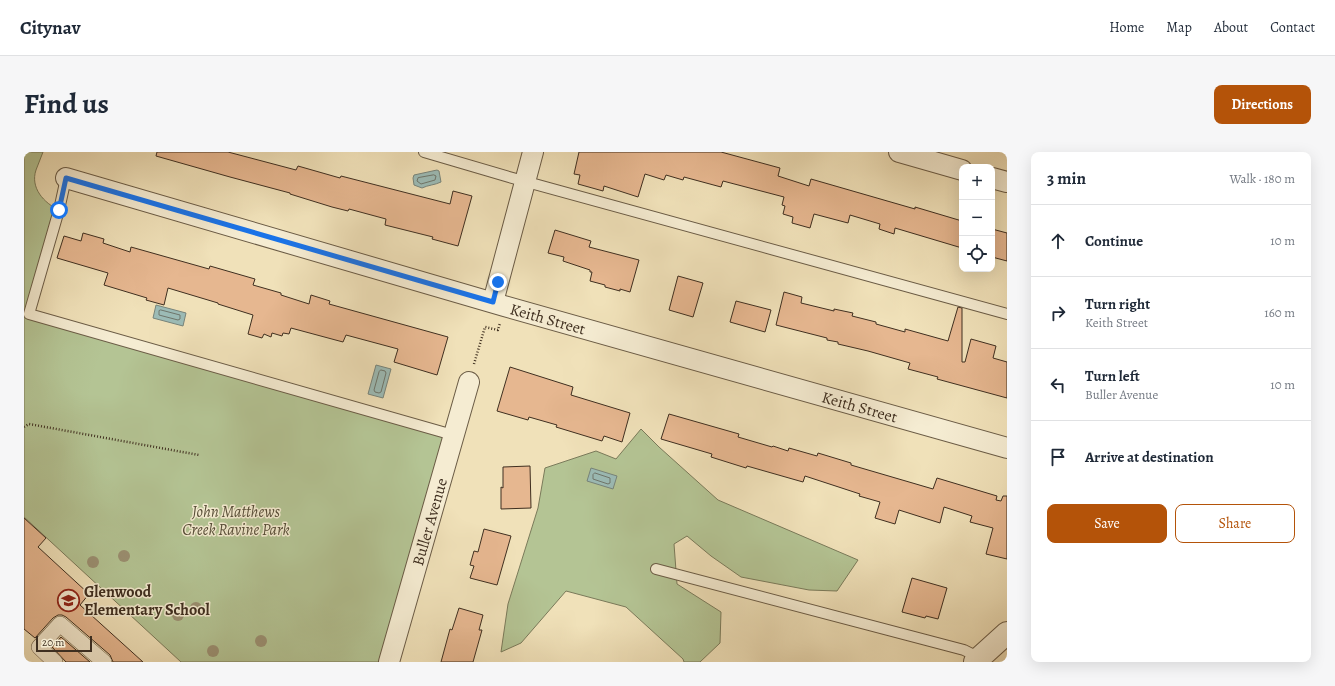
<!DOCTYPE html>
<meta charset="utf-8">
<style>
body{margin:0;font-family:Alegreya,serif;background:#f6f6f7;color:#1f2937}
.controls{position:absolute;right:12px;top:12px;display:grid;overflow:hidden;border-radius:8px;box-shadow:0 4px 16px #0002}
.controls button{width:36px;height:36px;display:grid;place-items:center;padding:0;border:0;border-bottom:1px solid #e0e1e3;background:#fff;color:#1f2937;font:20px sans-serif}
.scale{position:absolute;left:12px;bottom:10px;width:56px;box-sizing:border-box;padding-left:4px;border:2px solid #3f2f20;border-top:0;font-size:11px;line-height:14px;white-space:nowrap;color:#3f2f20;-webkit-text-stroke:3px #f5ecd2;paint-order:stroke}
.stop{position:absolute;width:12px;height:12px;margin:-9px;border:3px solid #1a73e8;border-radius:50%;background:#fff}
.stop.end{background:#1a73e8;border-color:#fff;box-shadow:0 1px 4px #0008}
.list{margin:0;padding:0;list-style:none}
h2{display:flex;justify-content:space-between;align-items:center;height:52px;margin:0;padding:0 16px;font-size:17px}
h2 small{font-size:13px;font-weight:400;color:#747a83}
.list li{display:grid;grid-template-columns:26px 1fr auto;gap:12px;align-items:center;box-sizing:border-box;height:72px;padding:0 16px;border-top:1px solid #e0e1e3}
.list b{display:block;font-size:15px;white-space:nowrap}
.list p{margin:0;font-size:13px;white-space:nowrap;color:#747a83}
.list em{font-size:13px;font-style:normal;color:#747a83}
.actions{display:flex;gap:8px;padding:12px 16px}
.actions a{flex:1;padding:9px 0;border:1px solid #b45309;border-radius:8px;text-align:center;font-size:14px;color:#b45309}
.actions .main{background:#b45309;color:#fff}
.icon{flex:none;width:22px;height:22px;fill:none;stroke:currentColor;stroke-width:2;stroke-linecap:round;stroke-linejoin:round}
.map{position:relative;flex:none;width:983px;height:510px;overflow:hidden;border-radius:8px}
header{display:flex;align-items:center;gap:24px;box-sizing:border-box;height:56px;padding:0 20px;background:#fff;border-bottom:1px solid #e0e1e3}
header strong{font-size:19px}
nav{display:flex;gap:22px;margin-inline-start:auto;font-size:14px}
.intro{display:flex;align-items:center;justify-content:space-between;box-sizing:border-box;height:96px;padding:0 24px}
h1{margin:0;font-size:28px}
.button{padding:10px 18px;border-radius:8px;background:#b45309;color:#fff;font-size:14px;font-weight:700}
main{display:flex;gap:24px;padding:0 24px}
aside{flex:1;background:#fff;border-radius:8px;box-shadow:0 4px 16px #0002}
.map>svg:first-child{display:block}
.green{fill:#b4c494;stroke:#7a7a5a}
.water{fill:#9cbcb7;stroke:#77847b}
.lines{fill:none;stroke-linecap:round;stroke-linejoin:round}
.shore{stroke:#6e766c;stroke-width:1}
.building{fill:#e6b790;stroke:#3f2f20}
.service-casing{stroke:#6b5c46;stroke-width:12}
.pedestrian-casing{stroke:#6b5c46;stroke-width:16}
.minor-casing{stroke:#6b5c46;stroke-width:22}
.tertiary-casing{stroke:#6b5c46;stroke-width:24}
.path{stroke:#3f2f20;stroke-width:2.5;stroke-dasharray:1 2;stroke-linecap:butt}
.service{stroke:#f5ecd2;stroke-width:10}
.pedestrian{stroke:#f5ecd2;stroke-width:15}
.minor{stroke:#f5ecd2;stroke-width:20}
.tertiary{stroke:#f5ecd2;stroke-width:22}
.tree{fill:#9b9072}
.route{stroke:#1a73e8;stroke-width:5}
.labels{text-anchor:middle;stroke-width:3;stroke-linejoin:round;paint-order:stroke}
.street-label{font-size:16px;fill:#3f2f20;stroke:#f5ecd2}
.park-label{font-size:16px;font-style:italic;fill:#564d37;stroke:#f5ecd2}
.poi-label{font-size:16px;font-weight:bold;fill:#3f2f20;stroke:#f5ecd2;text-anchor:start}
</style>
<header>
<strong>Citynav</strong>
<nav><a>Home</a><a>Map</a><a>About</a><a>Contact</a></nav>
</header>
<div class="intro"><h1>Find us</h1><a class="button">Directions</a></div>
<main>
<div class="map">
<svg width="983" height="510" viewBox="0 0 983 510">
<rect width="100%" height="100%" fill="#f0e1b9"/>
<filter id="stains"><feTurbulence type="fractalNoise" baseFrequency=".005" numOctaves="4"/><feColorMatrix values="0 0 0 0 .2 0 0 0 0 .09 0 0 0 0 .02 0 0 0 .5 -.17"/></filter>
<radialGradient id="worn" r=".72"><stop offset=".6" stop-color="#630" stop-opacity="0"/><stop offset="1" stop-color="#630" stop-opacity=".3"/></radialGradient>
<!-- green -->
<path class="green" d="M 0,0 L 19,0 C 17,6 14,12 12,18 C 6,36 20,51 35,58 L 5,161 L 422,281 L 355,510 L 157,510 L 0,365 Z
M 617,277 L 635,295 L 694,348 L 834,408 L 813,439 L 785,438 L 717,425 L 687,404 L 663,384 L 650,392 L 653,432 L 697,460 L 696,491 L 676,510 L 660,510 L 659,507 L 602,455 L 542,439 L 497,491 L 477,500 L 484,452 L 514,356 L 521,316 L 572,299 L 592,307 Z"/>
<!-- water -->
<path class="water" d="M 413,18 L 415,19 L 417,30 C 411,33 404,33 398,36 L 390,33 L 389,26 L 390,23 Z
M 132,153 L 162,161 L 159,174 L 129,166 Z
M 352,213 L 367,217 L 359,246 L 344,242 Z
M 567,316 L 593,324 L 589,337 L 563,329 Z"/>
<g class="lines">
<!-- shore -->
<path class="shore" d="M 410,23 L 412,24 L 411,28 L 397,32 L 393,29 L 394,26 Z
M 137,158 L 156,163 L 156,167 L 154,168 L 135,163 L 135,159 Z
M 357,218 L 361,219 L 362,221 L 357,240 L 355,241 L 351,240 L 350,238 L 355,220 Z
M 571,321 L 586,326 L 586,331 L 584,332 L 569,327 L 569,323 Z"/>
</g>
<!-- building -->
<path class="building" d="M 133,0 L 204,0 L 272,18 L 274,14 L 316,26 L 317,24 L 426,52 L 429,39 L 448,44 L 434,94 L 408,87 L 409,85 L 361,73 L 362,67 L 325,57 L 324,59 L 308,55 L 266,42 L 266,41 L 206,25 L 132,4 Z
M 555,0 L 697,0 L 756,16 L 754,24 L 785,34 L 787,27 L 891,57 L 891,55 L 938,69 L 938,96 L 871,76 L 870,82 L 855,77 L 856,72 L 826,63 L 824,71 L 790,62 L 786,76 L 768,71 L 769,65 L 759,62 L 761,54 L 758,53 L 760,45 L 699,29 L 697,35 L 660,25 L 659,28 L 642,23 L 640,28 L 621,22 L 614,45 L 580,34 L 579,39 L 554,32 L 556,23 L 550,22 Z
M 968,77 L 983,81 L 983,109 L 968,105 Z
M 531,78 L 567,89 L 565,95 L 615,108 L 606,140 L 596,137 L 596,139 L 581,135 L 581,133 L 566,129 L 568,120 L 566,120 L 566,118 L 539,109 L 540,105 L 524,101 Z
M 59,81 L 80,87 L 79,91 L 106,100 L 107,95 L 185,117 L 186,114 L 231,127 L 229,133 L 257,141 L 257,143 L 285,152 L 287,143 L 306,149 L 305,152 L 424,185 L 413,223 L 370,210 L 374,197 L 322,183 L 319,190 L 267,176 L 265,182 L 259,181 L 258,184 L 248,181 L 247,185 L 240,182 L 238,186 L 224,182 L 229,163 L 194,152 L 194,151 L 144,136 L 140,153 L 122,148 L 123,146 L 80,133 L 84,121 L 33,106 L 40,84 L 57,89 Z
M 654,124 L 679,131 L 669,165 L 645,158 Z
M 760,140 L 778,145 L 777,151 L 810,159 L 810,157 L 829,161 L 828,164 L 852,170 L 852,172 L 881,180 L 881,177 L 924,189 L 934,155 L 938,156 L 938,210 L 941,210 L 947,187 L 972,194 L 969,206 L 983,210 L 983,246 L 913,227 L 914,225 L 884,217 L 886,211 L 844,199 L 814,192 L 814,190 L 803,188 L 803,186 L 752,173 Z
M 712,149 L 747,158 L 741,180 L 706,170 Z
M 486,215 L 549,235 L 547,243 L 606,261 L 598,290 L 580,284 L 578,289 L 532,275 L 533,273 L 505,265 L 504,268 L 473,259 Z
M 645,262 L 715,282 L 714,285 L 748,295 L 749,294 L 764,299 L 765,296 L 793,304 L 794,301 L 827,311 L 827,313 L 909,337 L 913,326 L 973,344 L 972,348 L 977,349 L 979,344 L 983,344 L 983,407 L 962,402 L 969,376 L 946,370 L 948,364 L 920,355 L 916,371 L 875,358 L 871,372 L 851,366 L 856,350 L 835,344 L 836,342 L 781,324 L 779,330 L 723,314 L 722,316 L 687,305 L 688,302 L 637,287 Z
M 506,314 L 507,356 L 477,357 L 477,335 L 479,336 L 479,315 Z
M 0,366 L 22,386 L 14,395 L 65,442 L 56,453 L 119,510 L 89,510 L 86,503 L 42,465 L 38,463 L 34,463 L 29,466 L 11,486 L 0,477 Z
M 460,377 L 487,384 L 473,433 L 446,426 L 450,414 L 446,413 L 450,399 L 454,400 Z
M 888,426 L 923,436 L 914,467 L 902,464 L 901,466 L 878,460 Z
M 435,456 L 459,463 L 455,478 L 458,478 L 449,510 L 417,510 L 426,477 L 428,478 Z
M 37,485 L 66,510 L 42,510 L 28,495 Z"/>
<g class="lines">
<defs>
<path id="service" d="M 400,0 L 485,25 L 983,162
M 42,26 L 35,58 L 5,162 L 429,283
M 632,417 L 940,498 L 956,506"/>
<path id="pedestrian" d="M 31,510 L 15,495 L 36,472 L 80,510"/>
<g id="minor">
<path d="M 875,0 L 938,18"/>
<path id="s1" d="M 42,26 L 480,154 L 983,296"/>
<path d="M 968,26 L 983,30"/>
<path d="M 469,150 L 509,0"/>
<path id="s2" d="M 365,510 L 445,230"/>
</g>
<path id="tertiary" d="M 951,510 L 983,481"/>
</defs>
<!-- service casing -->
<use href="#service" class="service-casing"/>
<!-- pedestrian casing -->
<use href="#pedestrian" class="pedestrian-casing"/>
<!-- minor casing -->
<use href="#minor" class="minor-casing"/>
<!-- tertiary casing -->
<use href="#tertiary" class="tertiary-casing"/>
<!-- path -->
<path class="path" d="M 450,212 L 461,175 L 474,178 L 476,171
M 0,275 L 5,272 L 175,303"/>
<!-- service -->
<use href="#service" class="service"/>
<!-- pedestrian -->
<use href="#pedestrian" class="pedestrian"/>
<!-- minor -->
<use href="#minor" class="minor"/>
<!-- tertiary -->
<use href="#tertiary" class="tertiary"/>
</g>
<!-- trees -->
<g class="tree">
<circle cx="100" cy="404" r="6"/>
<circle cx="69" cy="410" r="6"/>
<circle cx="172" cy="456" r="6"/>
<circle cx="154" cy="463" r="6"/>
<circle cx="237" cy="489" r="6"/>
<circle cx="189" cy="499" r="6"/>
</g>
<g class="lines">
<!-- route -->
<path class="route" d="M 35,58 L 42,26 L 469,150 L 474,130"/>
</g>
<!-- icons -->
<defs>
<symbol id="school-ring" viewBox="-11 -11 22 22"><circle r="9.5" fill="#f5ecd2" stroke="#8f2418" stroke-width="1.5"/><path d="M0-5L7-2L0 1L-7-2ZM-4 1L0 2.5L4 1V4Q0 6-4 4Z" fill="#8f2418"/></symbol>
</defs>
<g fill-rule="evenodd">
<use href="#school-ring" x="32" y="436" width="25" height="25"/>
</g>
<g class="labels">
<!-- street labels -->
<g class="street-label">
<text dy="6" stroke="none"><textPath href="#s1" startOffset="502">Keith Street</textPath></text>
<text dy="6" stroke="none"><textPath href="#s1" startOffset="826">Keith Street</textPath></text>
<text dy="6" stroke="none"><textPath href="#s2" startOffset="146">Buller Avenue</textPath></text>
</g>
<!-- park labels -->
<g class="park-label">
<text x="212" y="365">John Matthews<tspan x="212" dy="18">Creek Ravine Park</tspan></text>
</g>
<!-- poi labels -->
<g class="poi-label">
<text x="60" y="445">Glenwood<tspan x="60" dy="18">Elementary School</tspan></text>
</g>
</g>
<rect width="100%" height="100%" filter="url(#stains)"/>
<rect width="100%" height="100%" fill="url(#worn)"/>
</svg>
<div class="controls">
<button>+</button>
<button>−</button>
<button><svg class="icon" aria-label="locate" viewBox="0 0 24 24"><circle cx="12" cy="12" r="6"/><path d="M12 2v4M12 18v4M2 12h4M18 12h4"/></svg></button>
</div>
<div class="scale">20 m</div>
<div class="stop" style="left:35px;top:58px"></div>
<div class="stop end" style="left:474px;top:130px"></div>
</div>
<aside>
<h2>3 min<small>Walk · 180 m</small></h2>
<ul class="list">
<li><svg class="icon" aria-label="ahead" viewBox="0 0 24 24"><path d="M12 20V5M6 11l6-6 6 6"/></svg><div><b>Continue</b></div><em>10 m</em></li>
<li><svg class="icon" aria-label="right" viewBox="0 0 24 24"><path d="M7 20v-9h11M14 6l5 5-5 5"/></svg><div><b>Turn right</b><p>Keith Street</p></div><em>160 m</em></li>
<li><svg class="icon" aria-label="left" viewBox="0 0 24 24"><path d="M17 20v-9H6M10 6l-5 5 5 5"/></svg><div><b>Turn left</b><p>Buller Avenue</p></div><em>10 m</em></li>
<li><svg class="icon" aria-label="arrive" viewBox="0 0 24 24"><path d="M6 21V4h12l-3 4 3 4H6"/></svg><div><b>Arrive at destination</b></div></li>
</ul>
<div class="actions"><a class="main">Save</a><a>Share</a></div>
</aside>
</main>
